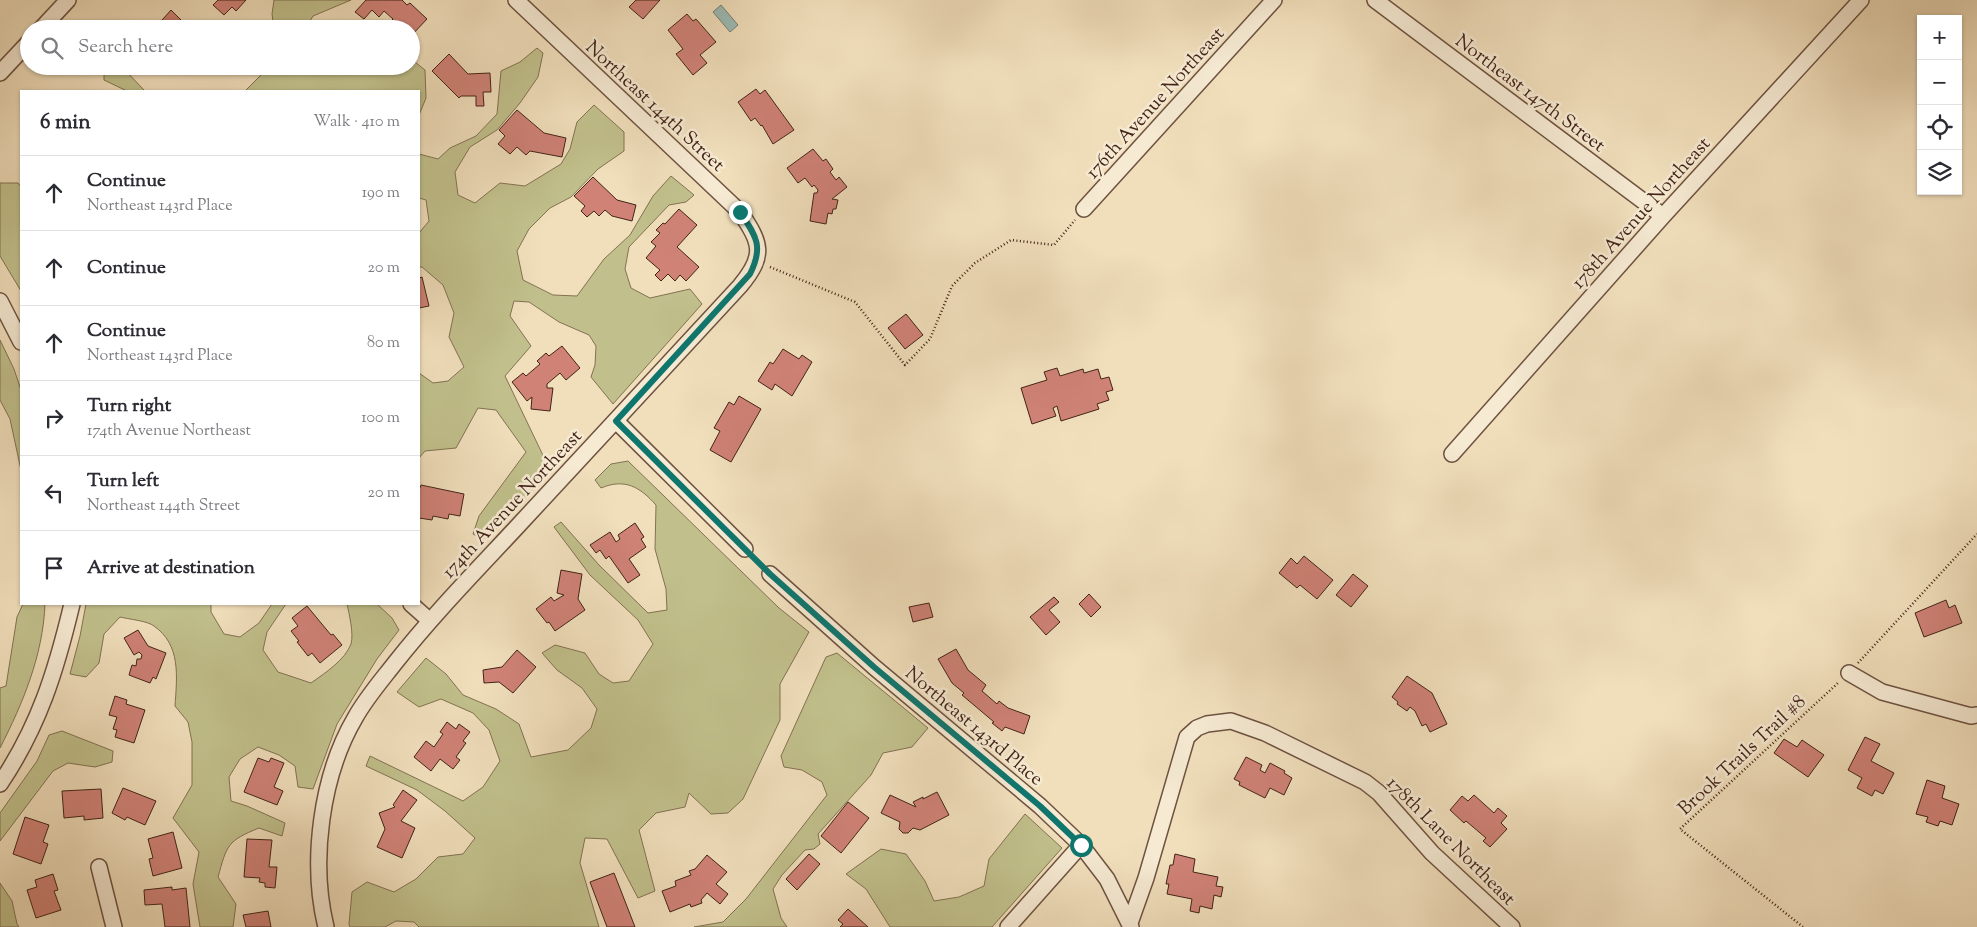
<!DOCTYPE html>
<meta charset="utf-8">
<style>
body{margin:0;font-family:"Sorts Mill Goudy",serif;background:#f7f7f7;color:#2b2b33}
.controls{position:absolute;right:15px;top:15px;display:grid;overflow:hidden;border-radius:0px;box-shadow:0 1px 4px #0004}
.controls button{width:45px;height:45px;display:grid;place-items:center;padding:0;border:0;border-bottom:1px solid #e1e1e2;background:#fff;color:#2b2b33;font:25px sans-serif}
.stop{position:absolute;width:15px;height:15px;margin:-11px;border:4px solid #0f766e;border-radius:50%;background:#fff}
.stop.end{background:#0f766e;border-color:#fff;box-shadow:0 1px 5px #0008}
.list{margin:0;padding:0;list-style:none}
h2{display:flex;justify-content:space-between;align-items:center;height:65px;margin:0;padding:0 20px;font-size:21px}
h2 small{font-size:16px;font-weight:400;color:#7c7c81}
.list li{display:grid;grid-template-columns:32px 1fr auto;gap:15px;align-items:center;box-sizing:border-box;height:75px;padding:0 20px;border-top:1px solid #e1e1e2}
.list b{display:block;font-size:19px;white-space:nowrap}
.list p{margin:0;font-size:16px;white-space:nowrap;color:#7c7c81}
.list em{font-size:16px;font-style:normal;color:#7c7c81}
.icon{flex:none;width:28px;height:28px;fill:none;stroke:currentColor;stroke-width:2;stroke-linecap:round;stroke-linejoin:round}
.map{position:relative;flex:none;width:1977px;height:927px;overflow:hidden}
.search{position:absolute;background:#fff;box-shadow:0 1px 4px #0004;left:20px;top:20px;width:400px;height:55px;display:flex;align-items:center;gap:12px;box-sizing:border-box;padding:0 18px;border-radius:28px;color:#7c7c81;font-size:19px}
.panel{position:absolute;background:#fff;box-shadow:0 1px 4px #0004;left:20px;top:90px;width:400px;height:515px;border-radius:0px}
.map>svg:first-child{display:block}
.green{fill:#c1c08c;stroke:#827252}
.water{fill:#9bbcb6;stroke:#777f76}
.building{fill:#d08277;stroke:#422317}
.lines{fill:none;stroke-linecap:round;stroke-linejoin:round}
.minor-casing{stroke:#6e5240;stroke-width:18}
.path{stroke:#422317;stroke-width:2.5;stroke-dasharray:1 2.5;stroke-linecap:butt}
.minor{stroke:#f6ead3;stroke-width:15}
.route{stroke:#0f766e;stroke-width:6}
.labels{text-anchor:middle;stroke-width:5;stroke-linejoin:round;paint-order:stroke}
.street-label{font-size:19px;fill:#422317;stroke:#f6ead3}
</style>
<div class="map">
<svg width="1977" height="927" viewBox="0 0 1977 927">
<rect width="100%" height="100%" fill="#f1dfbc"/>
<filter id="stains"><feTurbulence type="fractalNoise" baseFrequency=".004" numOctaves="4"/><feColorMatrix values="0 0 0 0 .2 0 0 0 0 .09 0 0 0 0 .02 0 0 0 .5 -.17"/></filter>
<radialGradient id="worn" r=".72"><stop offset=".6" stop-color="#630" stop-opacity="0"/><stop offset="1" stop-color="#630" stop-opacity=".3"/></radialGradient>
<!-- green -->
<path class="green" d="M 274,0 L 351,0 L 313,16 L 305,29 L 274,29 L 272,14 Z
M 537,48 L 543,53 L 538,77 L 520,103 L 497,130 L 470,147 L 455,172 L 458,195 L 475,203 L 500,183 L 525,186 L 561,164 L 570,149 L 577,122 L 594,105 L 624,132 L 624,151 L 598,169 L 571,197 L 550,208 L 529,229 L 517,251 L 523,280 L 553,295 L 577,296 L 604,259 L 630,235 L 653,196 L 671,176 L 694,195 L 686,202 L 669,205 L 629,247 L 625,269 L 631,288 L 650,298 L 690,289 L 702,304 L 613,404 L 591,377 L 595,365 L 596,346 L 589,335 L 559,322 L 529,302 L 514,301 L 510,316 L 531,346 L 505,376 L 550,470 L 491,534 L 482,539 L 473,534 L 479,516 L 526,452 L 496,410 L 478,408 L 456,448 L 425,451 L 419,458 L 419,373 L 433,383 L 448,381 L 464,367 L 449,337 L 454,313 L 443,285 L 422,267 L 419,267 L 419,233 L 429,221 L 426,200 L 419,198 L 419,154 L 438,159 L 450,148 L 476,136 L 497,114 L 501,71 L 520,62 Z
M 411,59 L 425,70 L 426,98 L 419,115 L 419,91 L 245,91 L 270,66 L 318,66 L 346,70 L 363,66 L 411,66 Z
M 104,66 L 121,66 L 145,91 L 127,91 L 104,80 Z
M 0,183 L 18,183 L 21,187 L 21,291 L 0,256 Z
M 0,340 L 14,369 L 21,390 L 21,470 L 10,419 L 0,400 Z
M 628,461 L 779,608 L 809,632 L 780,684 L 780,720 L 743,799 L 728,813 L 711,814 L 689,793 L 685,807 L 656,813 L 639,830 L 655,891 L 638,898 L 607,839 L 585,838 L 580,863 L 599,927 L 419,927 L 414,922 L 396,921 L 385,927 L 350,927 L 349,924 L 352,892 L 367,882 L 394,892 L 416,879 L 438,857 L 463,854 L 475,838 L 445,811 L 417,790 L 366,766 L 370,756 L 463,801 L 483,787 L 500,761 L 489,730 L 473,713 L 441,699 L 419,707 L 397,692 L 426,658 L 446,674 L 463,695 L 496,709 L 519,724 L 531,757 L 568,750 L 591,728 L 597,709 L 582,688 L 557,670 L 542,653 L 555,645 L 585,653 L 599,674 L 613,683 L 629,681 L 653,644 L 638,620 L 590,575 L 554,527 L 561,522 L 599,565 L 648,613 L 667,610 L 666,589 L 655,549 L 656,505 C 640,487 625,478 601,488 L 595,480 L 611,464 Z
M 23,604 L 45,604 C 43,655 23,703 0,748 L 0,688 L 6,686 L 17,617 Z
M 86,604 L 211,604 L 211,612 L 224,634 L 240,637 L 259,623 L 272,604 L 286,604 L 267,632 L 263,650 L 278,672 L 311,683 C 325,673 345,660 351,644 C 354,634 349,613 347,604 L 377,604 L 392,618 L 399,630 L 377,659 L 337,724 L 313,789 L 298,787 L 295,766 L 279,755 L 258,747 L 240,759 L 229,777 L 231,801 L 247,806 L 285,823 L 282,836 L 259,828 C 227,841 227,845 218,877 L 236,904 L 233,927 L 200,927 L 193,884 L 199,852 L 173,818 L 192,785 L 192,742 L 188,722 L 175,706 C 177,676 181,645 154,626 C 148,621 128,619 120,617 L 104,634 L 99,663 L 86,677 L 70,674 L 80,636 Z
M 837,653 L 928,728 L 912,747 L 883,753 L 871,775 L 818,834 L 820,844 L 814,849 L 805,850 L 782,875 L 773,889 L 781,918 L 787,927 L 694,927 L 723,922 L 746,899 L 827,795 L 822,782 L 802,770 L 784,767 L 781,756 L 826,657 Z
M 62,731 L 113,751 L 112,762 L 95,767 L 68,763 L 53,771 L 0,841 L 0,813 L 37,761 L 49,735 Z
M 1025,814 L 1062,848 L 992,927 L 890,927 L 866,889 L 846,874 L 881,849 L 906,854 L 925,881 L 934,901 L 959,897 L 984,886 L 989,859 Z
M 0,883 L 12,901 L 17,924 L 19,927 L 0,927 Z"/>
<!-- water -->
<path class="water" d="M 721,5 L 738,25 L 730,32 L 713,12 Z"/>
<!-- building -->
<path class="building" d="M 218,0 L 246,0 L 236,11 L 232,7 L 224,15 L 213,5 Z
M 366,0 L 402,0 L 407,5 L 410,3 L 427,19 L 411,36 L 411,29 L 397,29 L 390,22 L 393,19 L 384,11 L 379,17 L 372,10 L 364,19 L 355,12 Z
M 636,0 L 660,0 L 643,19 L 629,7 Z
M 171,10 L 186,25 L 182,29 L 156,29 L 155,28 Z
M 687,14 L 693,21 L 696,19 L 716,42 L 700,55 L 707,63 L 693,75 L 676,54 L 683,49 L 668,30 Z
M 449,54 L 468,74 L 490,73 L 491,92 L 483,92 L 484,106 L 476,106 L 476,96 L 461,96 L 459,98 L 432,71 Z
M 756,89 L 760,94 L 765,90 L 794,130 L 773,144 L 762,125 L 761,126 L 755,118 L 751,121 L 738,102 Z
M 517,110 L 544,133 L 566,138 L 562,157 L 530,151 L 526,155 L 517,147 L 510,154 L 498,144 L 505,136 L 499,130 Z
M 813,149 L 823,161 L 826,159 L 833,169 L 830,172 L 836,180 L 839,177 L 847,187 L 832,199 L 838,200 L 836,209 L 833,209 L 832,214 L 828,213 L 826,224 L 810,221 L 814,193 L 817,193 L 818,190 L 814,185 L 812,187 L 805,178 L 798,183 L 787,168 Z
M 593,177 L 617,200 L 636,205 L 632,221 L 612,216 L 605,210 L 599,216 L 594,211 L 587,217 L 581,211 L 585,206 L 574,196 Z
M 679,209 L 697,225 L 677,247 L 699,267 L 686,281 L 680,275 L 675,281 L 668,274 L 661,281 L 655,275 L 660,270 L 646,258 L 656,246 L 651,242 L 660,233 L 656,230 L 663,223 L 665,224 Z
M 422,277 L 429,306 L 419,308 L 419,278 Z
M 906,314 L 923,335 L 905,349 L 888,328 Z
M 562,346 L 580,368 L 566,380 L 560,373 L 547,384 L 547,388 L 553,388 L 550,411 L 531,409 L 532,397 L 527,401 L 512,382 L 523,373 L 526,376 L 540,364 L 537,361 L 546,353 L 549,356 Z
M 783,349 L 799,359 L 802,355 L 812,362 L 792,396 L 775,384 L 772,390 L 758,381 L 770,362 L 773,364 Z
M 1057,368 L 1060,376 L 1083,369 L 1084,373 L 1098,369 L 1101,379 L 1109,377 L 1113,390 L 1106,392 L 1109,400 L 1097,404 L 1099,409 L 1061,421 L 1057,406 L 1053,408 L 1056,416 L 1032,424 L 1021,388 L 1047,380 L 1044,372 Z
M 739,396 L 761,409 L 731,462 L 710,450 L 720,431 L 714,428 L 729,402 L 734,405 Z
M 421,485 L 464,494 L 460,516 L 449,514 L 448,519 L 433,516 L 432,520 L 419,518 L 419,490 Z
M 635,523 L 644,537 L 641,539 L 646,547 L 629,559 L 640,575 L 628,583 L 609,556 L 606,559 L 600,550 L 596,553 L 590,545 L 610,532 L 616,542 L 620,539 L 618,535 Z
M 1304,556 L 1333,580 L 1317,599 L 1300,585 L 1297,588 L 1279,573 L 1291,558 L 1297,564 Z
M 561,570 L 582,574 L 578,599 L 585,610 L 555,631 L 549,622 L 547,623 L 536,609 L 551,597 L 554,601 L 564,595 L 557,593 Z
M 1353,574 L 1368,586 L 1351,607 L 1336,595 Z
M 1089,594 L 1101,607 L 1091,617 L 1079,604 Z
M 1054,597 L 1059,602 L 1049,610 L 1060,622 L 1046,635 L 1030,617 Z
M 1946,600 L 1949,608 L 1955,605 L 1962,623 L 1924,637 L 1915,613 Z
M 929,603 L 933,617 L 913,622 L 909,607 Z
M 307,606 L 331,635 L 333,634 L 342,645 L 320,663 L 312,653 L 308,656 L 297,642 L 299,641 L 291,631 L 298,626 L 292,618 Z
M 138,630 L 148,646 L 166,653 L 156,679 L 153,677 L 150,683 L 129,675 L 132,665 L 136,666 L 137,659 L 141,659 L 142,655 L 139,652 L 134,655 L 124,638 Z
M 956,649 L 968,670 L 986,685 L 982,691 L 997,704 L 999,701 L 1008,708 L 1030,716 L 1024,734 L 1005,727 L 1002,731 L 992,723 L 994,722 L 962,695 L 964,693 L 952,683 L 938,659 Z
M 517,650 L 536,667 L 513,693 L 499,682 L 484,683 L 483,670 L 502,667 Z
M 1407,676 L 1432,693 L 1447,724 L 1430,732 L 1426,724 L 1422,726 L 1415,711 L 1410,707 L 1407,711 L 1397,704 L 1398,702 L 1392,697 Z
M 115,696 L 127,700 L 126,704 L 145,710 L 134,743 L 115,737 L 117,730 L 113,729 L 117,717 L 109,715 Z
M 447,722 L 456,729 L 459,724 L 470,732 L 463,741 L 466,743 L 456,757 L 460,760 L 453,769 L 440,759 L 431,771 L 414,757 L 426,741 L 434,747 L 443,734 L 440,732 Z
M 1865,737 L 1880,744 L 1871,761 L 1894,773 L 1883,794 L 1875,790 L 1872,796 L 1857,788 L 1862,778 L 1848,770 Z
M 1784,739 L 1797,747 L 1802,740 L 1824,755 L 1808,777 L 1774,753 Z
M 1246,757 L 1262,765 L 1260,770 L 1265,773 L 1270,763 L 1285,771 L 1284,773 L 1292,778 L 1284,795 L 1270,788 L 1265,798 L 1239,785 L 1240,782 L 1234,779 Z
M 258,758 L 269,762 L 271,758 L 284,763 L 274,787 L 283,791 L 277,805 L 244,792 Z
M 1927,780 L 1945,786 L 1942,798 L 1959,804 L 1952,825 L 1940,821 L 1938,826 L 1926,822 L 1928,817 L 1916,814 Z
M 123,788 L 156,801 L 145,825 L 127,817 L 125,820 L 112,813 Z
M 101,789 L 103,818 L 84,820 L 84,816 L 64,818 L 62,791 Z
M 403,790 L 417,800 L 401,821 L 415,828 L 402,858 L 377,847 L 385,829 L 379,813 L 395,807 L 393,805 Z
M 937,792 L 949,815 L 920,830 L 913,828 L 908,833 L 903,833 L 899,829 L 900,822 L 881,813 L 890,795 L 916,807 L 913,802 L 923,797 L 923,799 Z
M 1474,795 L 1494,813 L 1498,808 L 1507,816 L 1501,823 L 1507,829 L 1490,847 L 1483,841 L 1486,838 L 1466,821 L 1464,823 L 1450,810 L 1462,796 L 1468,801 Z
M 848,802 L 869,818 L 841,853 L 821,836 Z
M 25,817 L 49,825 L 43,842 L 48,844 L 41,864 L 13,854 Z
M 173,832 L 182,868 L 153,876 L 149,859 L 153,858 L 148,839 Z
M 247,839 L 272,840 L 269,867 L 277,867 L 275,888 L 265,887 L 265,883 L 259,882 L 260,878 L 244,877 Z
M 809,854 L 820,864 L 797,890 L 786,879 Z
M 1175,854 L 1195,859 L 1193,872 L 1218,877 L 1216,886 L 1223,887 L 1221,897 L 1214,895 L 1212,909 L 1200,906 L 1199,913 L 1190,911 L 1192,899 L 1167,894 L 1169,884 L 1166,884 L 1170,865 L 1173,865 Z
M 707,855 L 727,872 L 716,884 L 728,894 L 720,904 L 707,893 L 701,900 L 702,903 L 691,907 L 690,904 L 670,912 L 662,891 L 676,886 L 675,881 L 691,875 L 689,871 L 695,869 Z
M 614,873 L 635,927 L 607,927 L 590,882 Z
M 53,874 L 58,890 L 54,891 L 61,910 L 36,918 L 27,890 L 37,887 L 35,880 Z
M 172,887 L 172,890 L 186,888 L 190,927 L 165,927 L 162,904 L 145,905 L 144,890 Z
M 848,909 L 868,927 L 840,927 L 843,924 L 838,920 Z
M 268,911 L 271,927 L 246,927 L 243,915 Z"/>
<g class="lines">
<defs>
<path id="minor" d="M 1375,0 L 1663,216
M 41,29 L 68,0
M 0,73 L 29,42
M 1084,209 L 1274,0
M 0,301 L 21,342
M 616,421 L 745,549
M 1452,454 L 1663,216 L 1861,0
M 770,574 L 874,667 L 1040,806 L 1081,845 L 1107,879 L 1131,927
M 411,604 L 429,620
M 1849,673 L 1882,692 L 1971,716 L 1977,715
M 0,784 C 39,726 56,671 72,604
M 99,867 L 114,927
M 1130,923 L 1146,878 L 1187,737 L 1197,728 L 1207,724 L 1231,721 L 1265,733 L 1365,782 L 1379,793 L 1432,853 L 1512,927
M 326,927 C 310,862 321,776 355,718 C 366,698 381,681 395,663 C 432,616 474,573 515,529 C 590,449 665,367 740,286 C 766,255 761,243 740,212 L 516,0
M 1008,927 L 1081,845"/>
</defs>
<!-- minor casing -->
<use href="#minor" class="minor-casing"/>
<!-- path -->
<path class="path" d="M 770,267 L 855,302 L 905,365 L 930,339 L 952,286 L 975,263 L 1011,240 L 1054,245 L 1075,220
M 1858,663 L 1977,534
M 1803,927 L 1680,829 L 1838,683"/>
<!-- minor -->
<use href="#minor" class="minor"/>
</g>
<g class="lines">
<!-- route -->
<path class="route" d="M 740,212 C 756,236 764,246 750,274 L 616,421 L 770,574 L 874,667 L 1040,806 L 1081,845"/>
</g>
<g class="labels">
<!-- street labels -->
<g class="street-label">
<text transform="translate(1531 92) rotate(37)" y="7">Northeast 147th Street</text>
<text transform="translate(1154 102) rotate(-48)" y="7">176th Avenue Northeast</text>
<text transform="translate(656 105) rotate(43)" y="7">Northeast 144th Street</text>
<text transform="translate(1640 212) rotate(-48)" y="7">178th Avenue Northeast</text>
<text transform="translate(511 503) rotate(-47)" y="7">174th Avenue Northeast</text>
<text transform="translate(975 725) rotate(40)" y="7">Northeast 143rd Place</text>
<text transform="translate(1741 754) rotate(-43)" y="7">Brook Trails Trail #8</text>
<text transform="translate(1452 840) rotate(45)" y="7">178th Lane Northeast</text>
</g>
</g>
<rect width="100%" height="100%" filter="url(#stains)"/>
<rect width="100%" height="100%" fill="url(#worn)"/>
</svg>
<div class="controls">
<button>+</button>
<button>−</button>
<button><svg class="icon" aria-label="locate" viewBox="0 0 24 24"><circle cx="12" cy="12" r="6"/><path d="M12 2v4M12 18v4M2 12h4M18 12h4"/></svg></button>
<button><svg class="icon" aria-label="layers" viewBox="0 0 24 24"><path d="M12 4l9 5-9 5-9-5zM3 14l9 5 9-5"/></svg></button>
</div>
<div class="stop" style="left:1081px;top:845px"></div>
<div class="stop end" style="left:740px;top:212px"></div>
<div class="search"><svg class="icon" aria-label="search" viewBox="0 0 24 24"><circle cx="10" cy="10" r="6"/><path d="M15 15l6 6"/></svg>Search here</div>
<section class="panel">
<h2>6 min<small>Walk · 410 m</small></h2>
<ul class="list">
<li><svg class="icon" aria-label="ahead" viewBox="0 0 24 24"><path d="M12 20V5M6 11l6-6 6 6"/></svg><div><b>Continue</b><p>Northeast 143rd Place</p></div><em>190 m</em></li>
<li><svg class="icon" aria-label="ahead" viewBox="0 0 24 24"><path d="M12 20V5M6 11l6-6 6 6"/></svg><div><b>Continue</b></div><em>20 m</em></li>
<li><svg class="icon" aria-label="ahead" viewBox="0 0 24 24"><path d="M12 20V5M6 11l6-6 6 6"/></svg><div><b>Continue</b><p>Northeast 143rd Place</p></div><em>80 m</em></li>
<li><svg class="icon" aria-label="right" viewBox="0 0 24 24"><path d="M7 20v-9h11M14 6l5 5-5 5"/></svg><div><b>Turn right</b><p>174th Avenue Northeast</p></div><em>100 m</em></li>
<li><svg class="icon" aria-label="left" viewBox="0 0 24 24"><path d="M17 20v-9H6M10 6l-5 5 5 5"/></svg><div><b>Turn left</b><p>Northeast 144th Street</p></div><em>20 m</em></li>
<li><svg class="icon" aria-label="arrive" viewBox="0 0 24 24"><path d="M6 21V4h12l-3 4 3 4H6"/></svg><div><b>Arrive at destination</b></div></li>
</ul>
</section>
</div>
